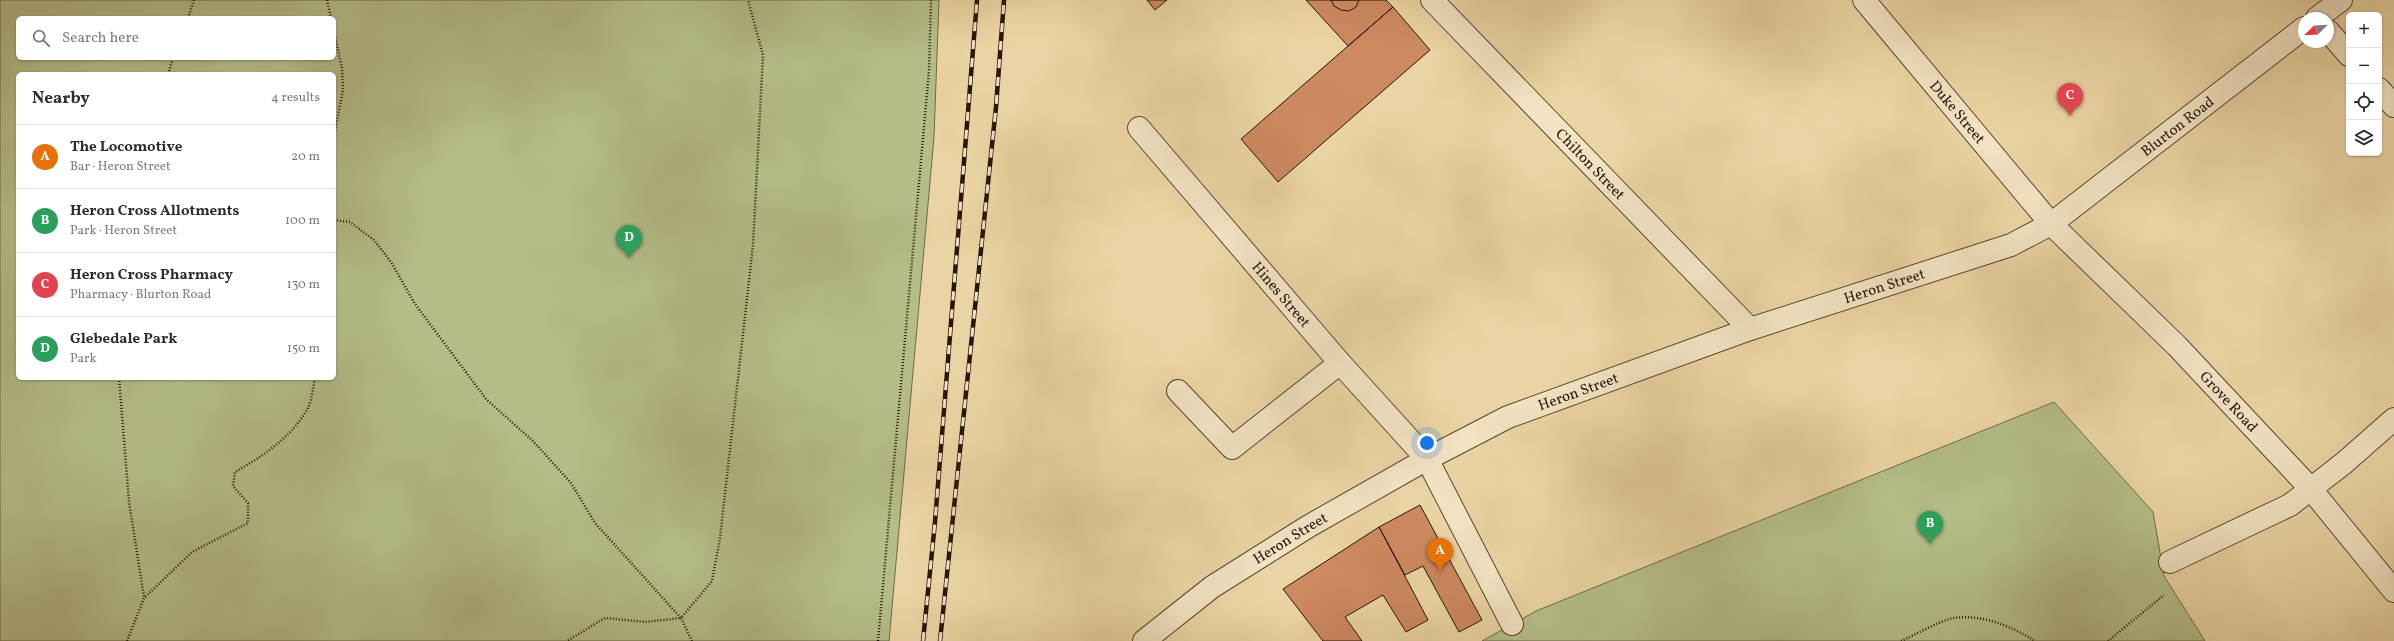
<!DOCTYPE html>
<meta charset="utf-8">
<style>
body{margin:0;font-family:Vollkorn,serif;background:#f7f7f7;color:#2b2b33}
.controls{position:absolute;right:12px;top:12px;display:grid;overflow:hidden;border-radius:6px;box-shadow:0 1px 3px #0004}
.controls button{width:36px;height:36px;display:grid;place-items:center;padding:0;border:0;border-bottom:1px solid #e1e1e2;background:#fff;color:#2b2b33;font:20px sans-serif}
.compass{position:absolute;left:2298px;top:12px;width:36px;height:36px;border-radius:50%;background:#fff;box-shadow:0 1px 3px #0004;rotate:246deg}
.you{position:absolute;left:1427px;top:443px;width:14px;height:14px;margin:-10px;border:3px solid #fff;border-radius:50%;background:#1a73e8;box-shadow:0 0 0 6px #1a73e833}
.badge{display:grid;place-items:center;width:26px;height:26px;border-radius:50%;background:#db2777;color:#fff;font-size:13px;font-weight:700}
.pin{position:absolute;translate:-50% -33px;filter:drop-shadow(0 1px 2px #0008)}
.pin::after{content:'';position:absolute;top:21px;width:14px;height:12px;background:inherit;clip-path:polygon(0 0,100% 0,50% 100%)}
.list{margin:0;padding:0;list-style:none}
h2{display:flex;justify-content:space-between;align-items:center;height:52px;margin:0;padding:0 16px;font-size:17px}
h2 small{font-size:13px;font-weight:400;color:#7c7c81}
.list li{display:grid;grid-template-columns:26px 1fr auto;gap:12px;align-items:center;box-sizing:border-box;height:64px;padding:0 16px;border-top:1px solid #e1e1e2}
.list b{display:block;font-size:15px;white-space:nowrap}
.list p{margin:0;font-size:13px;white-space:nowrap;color:#7c7c81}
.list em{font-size:13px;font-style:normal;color:#7c7c81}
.icon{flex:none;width:22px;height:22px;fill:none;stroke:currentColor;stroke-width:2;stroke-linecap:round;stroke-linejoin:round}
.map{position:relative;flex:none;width:2394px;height:641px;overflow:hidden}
.search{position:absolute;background:#fff;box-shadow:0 1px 3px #0004;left:16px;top:16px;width:320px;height:44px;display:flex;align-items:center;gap:10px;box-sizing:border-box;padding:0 14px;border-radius:6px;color:#7c7c81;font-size:15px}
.panel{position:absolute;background:#fff;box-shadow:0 1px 3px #0004;left:16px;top:72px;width:320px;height:308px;border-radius:6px}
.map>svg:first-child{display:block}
.green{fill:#b4bd88;stroke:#6d6a4a;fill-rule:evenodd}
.building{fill:#cd8960;stroke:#26160b}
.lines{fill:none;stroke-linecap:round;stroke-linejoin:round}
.minor-casing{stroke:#574631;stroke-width:24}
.path{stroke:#26160b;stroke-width:2.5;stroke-dasharray:1 2;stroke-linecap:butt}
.minor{stroke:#f2e3c3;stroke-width:22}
.rail-casing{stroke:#26160b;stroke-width:4.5}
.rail{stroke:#f2e3c3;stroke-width:3;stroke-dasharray:9;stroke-linecap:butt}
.labels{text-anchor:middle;stroke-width:3.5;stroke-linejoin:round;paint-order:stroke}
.street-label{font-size:15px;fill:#26160b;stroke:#f2e3c3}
</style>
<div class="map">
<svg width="2394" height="641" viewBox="0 0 2394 641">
<rect width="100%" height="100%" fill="#ebd4a3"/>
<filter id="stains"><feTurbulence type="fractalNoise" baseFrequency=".005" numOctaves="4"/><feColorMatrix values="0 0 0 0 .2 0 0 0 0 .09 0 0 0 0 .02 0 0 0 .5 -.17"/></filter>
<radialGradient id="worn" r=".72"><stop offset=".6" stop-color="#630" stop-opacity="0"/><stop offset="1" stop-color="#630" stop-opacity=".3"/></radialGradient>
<!-- green -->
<path class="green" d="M 0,0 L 939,0 L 934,137 L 889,641 L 0,641 ZM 18,18 L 334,18 L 334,58 L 18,58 ZM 18,74 L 334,74 L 334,378 L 18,378 Z
M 2054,402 L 2153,512 L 2164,576 L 2205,641 L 1482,641 L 1536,611 Z"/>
<!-- building -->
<path class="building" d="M 1147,0 L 1167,0 L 1155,10 Z
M 1306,0 L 1386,0 L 1393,7 L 1348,46 Z
M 1331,0 L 1359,0 L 1356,7 L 1349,11 L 1341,10 L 1334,6 Z
M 1393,7 L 1430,50 L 1278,182 L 1241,139 Z
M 1420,505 L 1482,620 L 1459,632 L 1423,566 L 1405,575 L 1379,527 Z
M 1379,527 L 1428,620 L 1406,632 L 1383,595 L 1345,617 L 1362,641 L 1323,641 L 1283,589 Z"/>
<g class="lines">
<defs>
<g id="minor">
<path id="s1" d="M 1432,0 L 1750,329"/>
<path id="s2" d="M 1864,0 L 2051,224 L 2177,346 L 2310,488 L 2394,591"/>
<path d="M 2317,18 L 2341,0"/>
<path d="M 2328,31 L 2349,55"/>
<path d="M 2379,89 L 2394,106"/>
<path id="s3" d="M 1139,128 L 1340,363 L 1427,459 L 1512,624"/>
<path d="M 1178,391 L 1232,448 L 1340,363"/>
<path d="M 2170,562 L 2290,505 L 2344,463 L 2394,419"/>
<path id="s4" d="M 1144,641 L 1212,587 L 1309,526 L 1427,459 L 1508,417 L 1750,329 L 2011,245 L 2051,224 L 2304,28"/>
</g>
</defs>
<!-- minor casing -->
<use href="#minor" class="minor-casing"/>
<!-- path -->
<path class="path" d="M 327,0 L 331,18
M 188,18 L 194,0
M 334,32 L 342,68 L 343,90 L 334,136
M 168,74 L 173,58
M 334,220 L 350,222 L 374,240 L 391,262 L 415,304 L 486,399 L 532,440 L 571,483 L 595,523 L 681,618 L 645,622 L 605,618 L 567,641
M 119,378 L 129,502 L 144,597
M 127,641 L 144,598 L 192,552 L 248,523 L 248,503 L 233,486 L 235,472 C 263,456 292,437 308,408 C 312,400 313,387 315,378
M 692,641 L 681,618 L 712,581 L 720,538 L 753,245 L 763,55 L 748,0
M 878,641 L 929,71 L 931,0
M 1901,641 C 1915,635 1941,620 1954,618 C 1983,614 2013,627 2035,641
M 2108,641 L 2164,595"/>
<!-- minor -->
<use href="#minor" class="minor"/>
<defs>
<path id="rail" d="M 923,641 L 935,522 L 977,0
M 940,641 L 996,107 L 1004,0"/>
</defs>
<!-- rail casing -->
<use href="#rail" class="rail-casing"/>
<!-- rail -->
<use href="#rail" class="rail"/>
</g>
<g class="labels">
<!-- street labels -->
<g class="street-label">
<text dy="5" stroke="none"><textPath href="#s2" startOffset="146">Duke Street</textPath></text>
<text dy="5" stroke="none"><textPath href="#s4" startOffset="1165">Blurton Road</textPath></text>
<text dy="5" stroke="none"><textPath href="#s1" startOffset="228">Chilton Street</textPath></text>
<text dy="5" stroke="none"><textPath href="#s4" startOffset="827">Heron Street</textPath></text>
<text dy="5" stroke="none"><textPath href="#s3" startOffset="219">Hines Street</textPath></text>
<text dy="5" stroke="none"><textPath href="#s4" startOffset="503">Heron Street</textPath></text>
<text dy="5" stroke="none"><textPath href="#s2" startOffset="543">Grove Road</textPath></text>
<text dy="5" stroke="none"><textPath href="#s4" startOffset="179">Heron Street</textPath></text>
</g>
</g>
<rect width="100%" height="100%" filter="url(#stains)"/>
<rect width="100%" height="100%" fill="url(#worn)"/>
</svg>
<div class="controls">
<button>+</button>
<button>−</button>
<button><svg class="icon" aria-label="locate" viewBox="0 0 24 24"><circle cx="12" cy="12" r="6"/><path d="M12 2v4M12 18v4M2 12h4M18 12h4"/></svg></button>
<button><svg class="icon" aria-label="layers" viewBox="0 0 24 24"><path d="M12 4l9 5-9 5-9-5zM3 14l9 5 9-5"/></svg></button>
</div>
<svg class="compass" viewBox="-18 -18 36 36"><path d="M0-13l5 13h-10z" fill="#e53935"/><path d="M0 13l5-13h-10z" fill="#7c7c81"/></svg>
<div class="you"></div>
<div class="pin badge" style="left:1440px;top:571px;background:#e8710a">A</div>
<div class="pin badge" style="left:1930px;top:544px;background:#2e9e5b">B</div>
<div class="pin badge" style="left:2070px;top:116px;background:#e0444e">C</div>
<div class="pin badge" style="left:629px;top:258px;background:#2e9e5b">D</div>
<div class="search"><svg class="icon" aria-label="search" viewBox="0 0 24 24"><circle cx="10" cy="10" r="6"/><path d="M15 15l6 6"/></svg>Search here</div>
<section class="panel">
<h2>Nearby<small>4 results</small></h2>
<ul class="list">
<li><span class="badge" style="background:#e8710a">A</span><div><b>The Locomotive</b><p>Bar · Heron Street</p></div><em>20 m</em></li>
<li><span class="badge" style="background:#2e9e5b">B</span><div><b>Heron Cross Allotments</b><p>Park · Heron Street</p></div><em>100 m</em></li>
<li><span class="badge" style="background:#e0444e">C</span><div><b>Heron Cross Pharmacy</b><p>Pharmacy · Blurton Road</p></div><em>130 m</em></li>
<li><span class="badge" style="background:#2e9e5b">D</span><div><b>Glebedale Park</b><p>Park</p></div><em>150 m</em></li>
</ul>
</section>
</div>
